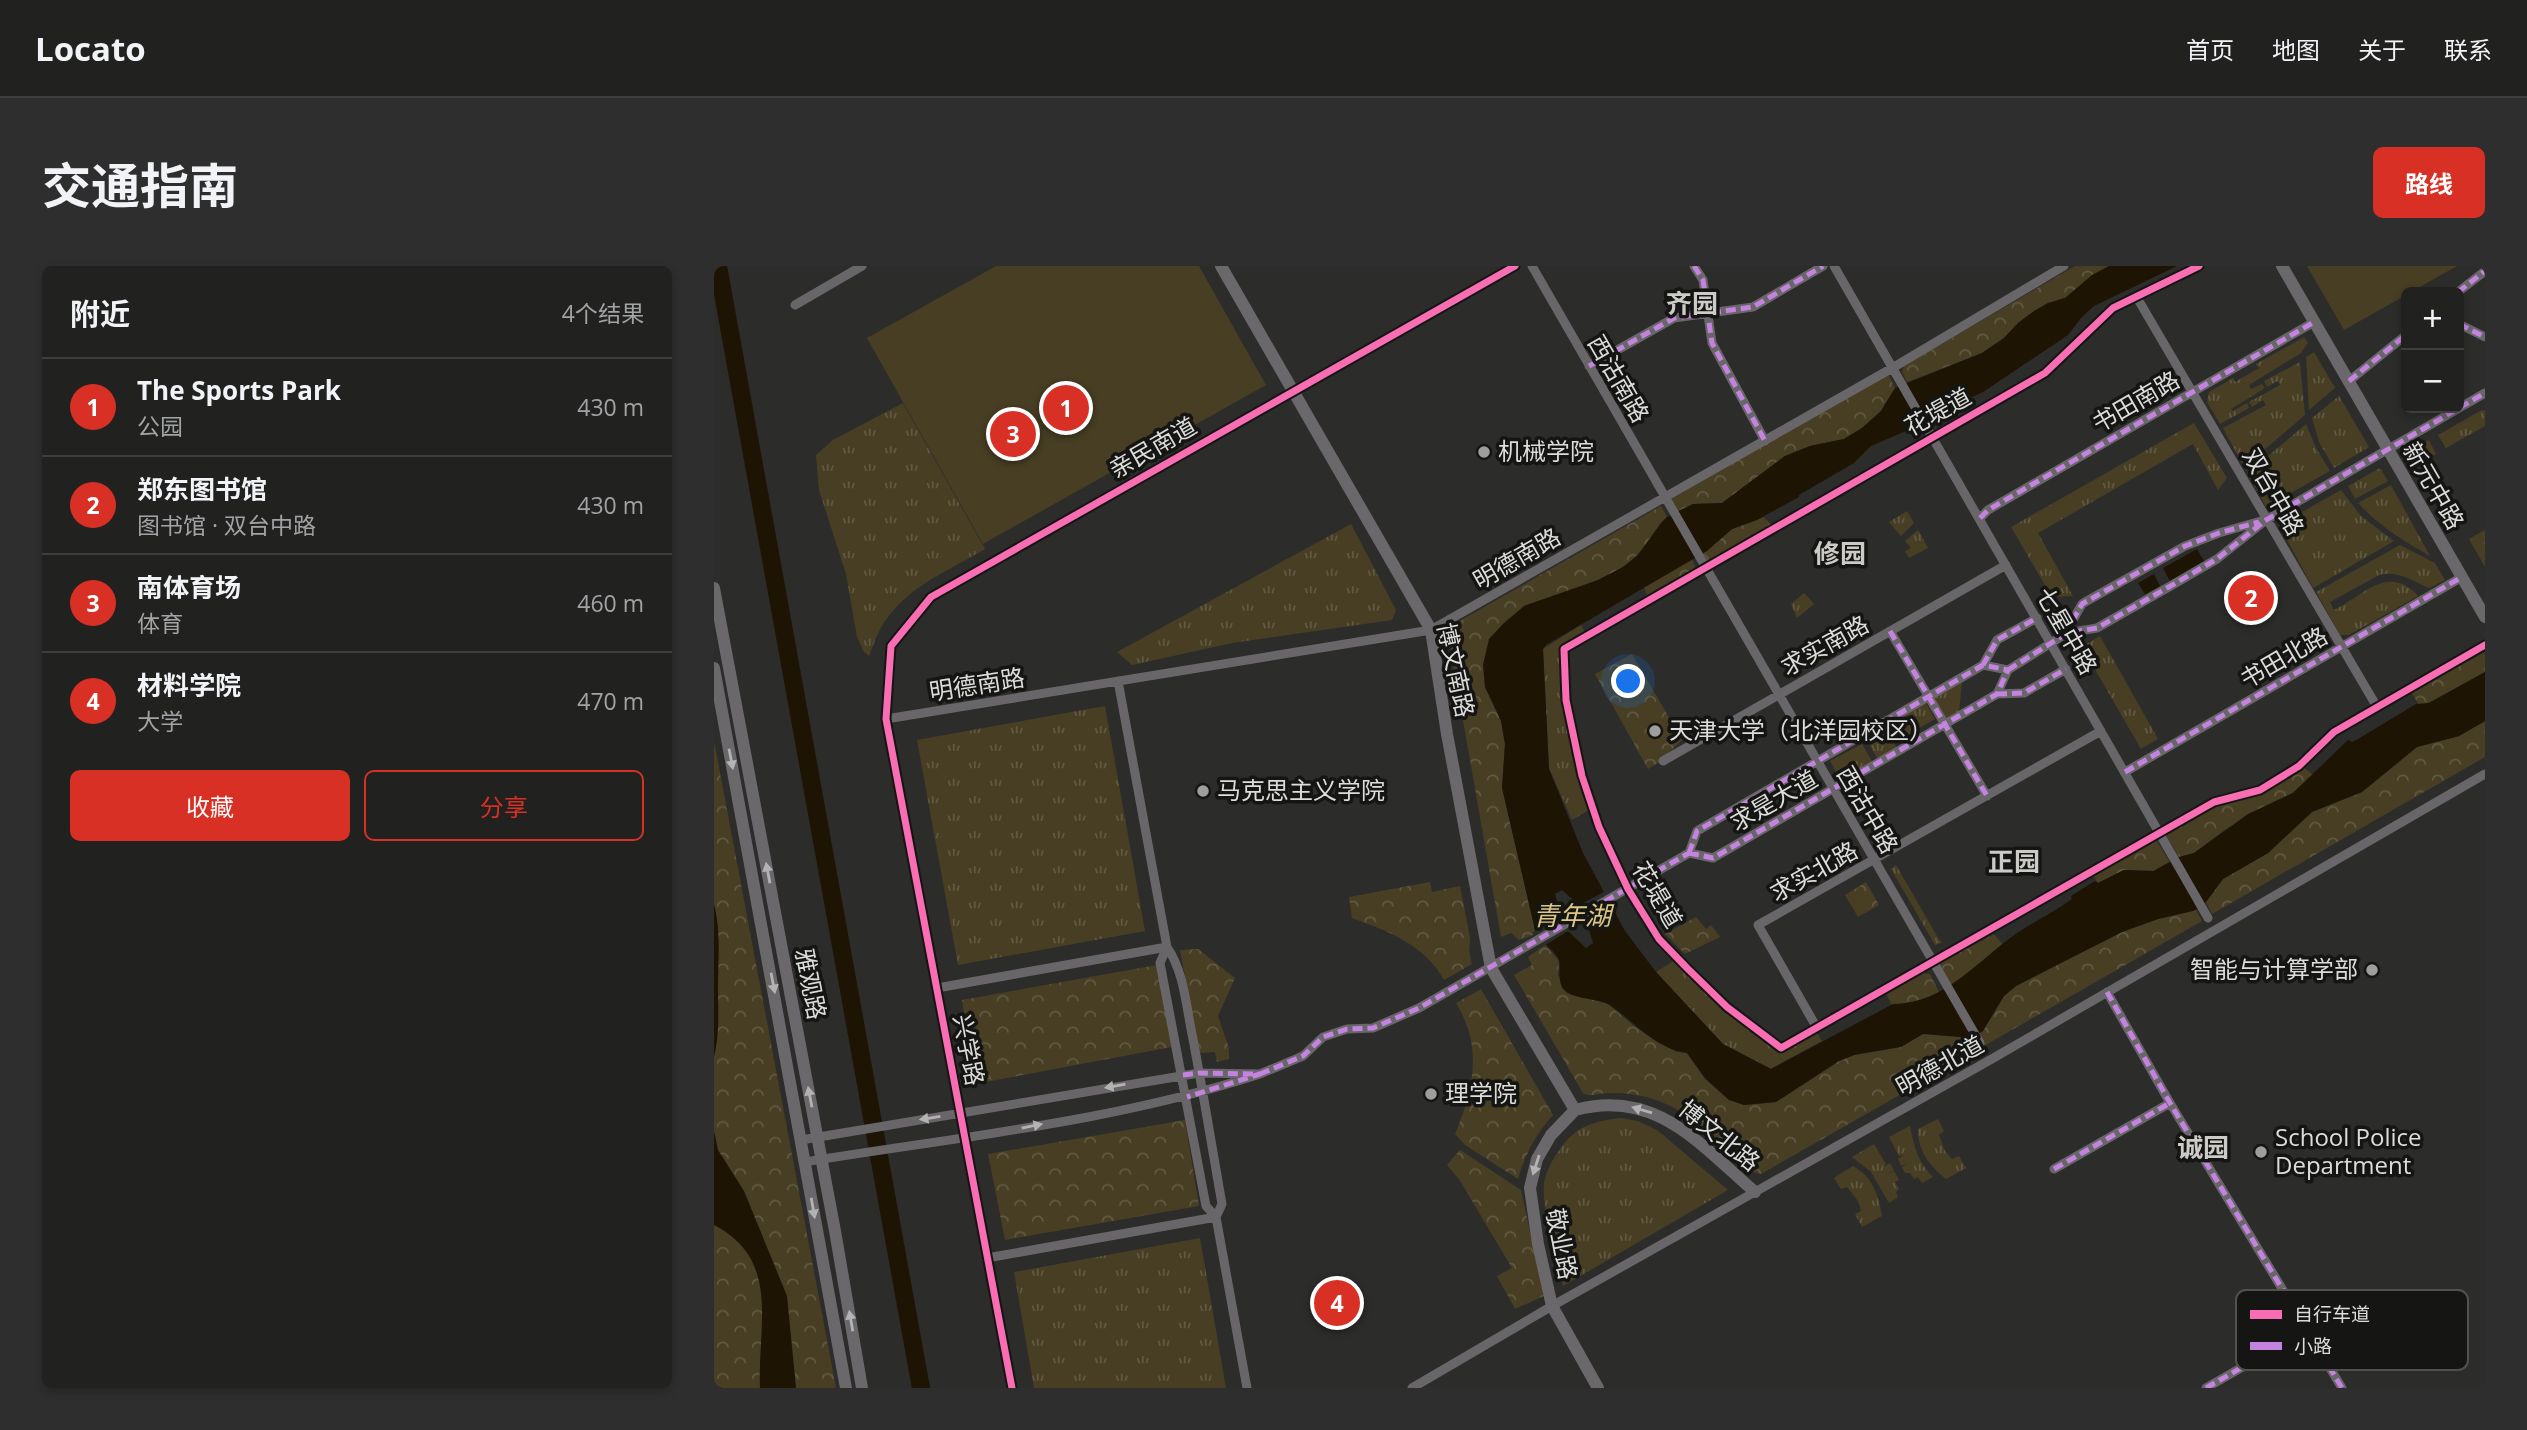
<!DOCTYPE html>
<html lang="zh">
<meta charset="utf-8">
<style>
body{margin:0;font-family:"Open Sans","Noto Sans SC",sans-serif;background:#2d2e2d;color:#f1f3f6}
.controls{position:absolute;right:21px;top:21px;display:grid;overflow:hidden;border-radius:10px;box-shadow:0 4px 10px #0003}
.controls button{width:63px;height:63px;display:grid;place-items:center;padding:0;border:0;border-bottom:2px solid #3e3e3e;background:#212120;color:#f1f3f6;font:35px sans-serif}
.you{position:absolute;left:915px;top:416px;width:24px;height:24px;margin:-18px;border:5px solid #fff;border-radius:50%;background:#1a73e8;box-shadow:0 0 0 10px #1a73e833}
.badge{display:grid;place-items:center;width:46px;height:46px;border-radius:50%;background:#d93025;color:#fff;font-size:23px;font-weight:700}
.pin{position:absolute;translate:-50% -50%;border:4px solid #fff;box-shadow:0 2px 7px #0006}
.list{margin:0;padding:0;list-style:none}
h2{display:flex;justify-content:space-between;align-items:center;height:91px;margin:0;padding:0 28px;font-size:30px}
h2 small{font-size:23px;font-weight:400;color:#a2a3a5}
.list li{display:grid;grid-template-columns:46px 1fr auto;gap:21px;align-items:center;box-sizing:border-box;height:98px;padding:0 28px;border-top:2px solid #3e3e3e}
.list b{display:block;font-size:26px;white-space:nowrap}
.list p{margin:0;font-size:23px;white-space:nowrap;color:#a2a3a5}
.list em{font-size:23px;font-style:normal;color:#a2a3a5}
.actions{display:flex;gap:14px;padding:21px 28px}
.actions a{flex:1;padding:16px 0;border:2px solid #d93025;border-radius:10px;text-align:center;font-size:24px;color:#d93025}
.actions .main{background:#d93025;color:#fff}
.map{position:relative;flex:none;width:1771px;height:1122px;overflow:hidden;border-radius:10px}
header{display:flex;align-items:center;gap:42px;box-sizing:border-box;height:98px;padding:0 35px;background:#212120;border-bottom:2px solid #3e3e3e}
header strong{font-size:33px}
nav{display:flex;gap:38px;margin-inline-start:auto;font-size:24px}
.intro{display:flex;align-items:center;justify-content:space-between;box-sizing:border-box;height:168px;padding:0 42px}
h1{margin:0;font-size:49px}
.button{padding:18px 32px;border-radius:10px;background:#d93025;color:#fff;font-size:24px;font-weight:700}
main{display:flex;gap:42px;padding:0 42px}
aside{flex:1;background:#212120;border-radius:10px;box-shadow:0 4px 10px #0003}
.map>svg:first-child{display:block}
.grass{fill:url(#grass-tufts)}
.forest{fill:url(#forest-crowns)}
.park{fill:#473e23}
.water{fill:#1d1404}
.pier{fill:#2c2c2b}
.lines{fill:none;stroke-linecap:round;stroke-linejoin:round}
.river{stroke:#1d1404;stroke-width:18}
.street{stroke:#696669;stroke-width:9}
.secondary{stroke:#6b686c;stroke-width:12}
.quiet{stroke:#c483df;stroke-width:5;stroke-dasharray:10 5;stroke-linecap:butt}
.cycleway-casing{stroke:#151514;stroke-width:11}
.cycleway{stroke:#f96db3;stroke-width:7}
.oneway{fill:#b4b3b4}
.oneway2{fill:#b4b3b2}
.poi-dot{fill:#9e9e9d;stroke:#151514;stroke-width:2.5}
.labels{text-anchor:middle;stroke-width:7;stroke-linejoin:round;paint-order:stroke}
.street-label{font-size:24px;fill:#dcdcda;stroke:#151514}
.poi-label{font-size:24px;fill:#dcdcda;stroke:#151514;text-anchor:start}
.neighbourhood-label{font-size:26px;font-weight:bold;fill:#cccbc7;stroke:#151514}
.water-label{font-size:26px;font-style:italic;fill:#dbc684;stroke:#151514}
.key{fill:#151514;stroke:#51514f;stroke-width:2}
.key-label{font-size:19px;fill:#dcdcda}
</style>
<header>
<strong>Locato</strong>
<nav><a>首页</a><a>地图</a><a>关于</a><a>联系</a></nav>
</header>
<div class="intro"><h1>交通指南</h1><a class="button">路线</a></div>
<main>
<aside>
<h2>附近<small>4个结果</small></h2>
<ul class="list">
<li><span class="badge">1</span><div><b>The Sports Park</b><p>公园</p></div><em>430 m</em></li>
<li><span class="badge">2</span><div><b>郑东图书馆</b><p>图书馆 · 双台中路</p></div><em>430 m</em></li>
<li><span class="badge">3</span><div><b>南体育场</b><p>体育</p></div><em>460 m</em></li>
<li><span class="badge">4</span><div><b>材料学院</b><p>大学</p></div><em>470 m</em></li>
</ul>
<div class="actions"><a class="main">收藏</a><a>分享</a></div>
</aside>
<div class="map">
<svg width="1771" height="1122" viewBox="0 0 1771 1122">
<defs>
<pattern id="grass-tufts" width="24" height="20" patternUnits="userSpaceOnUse" patternTransform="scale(1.75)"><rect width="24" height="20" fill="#473e23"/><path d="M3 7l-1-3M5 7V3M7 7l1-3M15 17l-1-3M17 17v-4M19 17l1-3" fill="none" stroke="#615942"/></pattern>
<pattern id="forest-crowns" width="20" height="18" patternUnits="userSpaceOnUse" patternTransform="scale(1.75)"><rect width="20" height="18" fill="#473e23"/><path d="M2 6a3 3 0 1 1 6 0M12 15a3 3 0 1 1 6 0" fill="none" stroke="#615942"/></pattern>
</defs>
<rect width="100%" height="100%" fill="#2c2c2b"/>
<!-- grass -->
<path class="grass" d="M 1590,71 L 1594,77 L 1587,87 L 1535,119 L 1537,123 L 1548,118 L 1551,122 L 1517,143 L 1519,145 L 1533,137 L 1535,142 L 1506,158 L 1493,136 L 1495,126 L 1519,112 L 1521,116 L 1545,102 L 1542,98 Z
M 1600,86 L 1621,122 L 1595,144 L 1592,91 Z
M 1586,96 L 1591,149 L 1530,201 L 1509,162 L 1552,139 L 1549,134 L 1538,141 L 1535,136 L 1566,119 L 1564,115 L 1553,121 L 1550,115 Z
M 1625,130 L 1655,181 L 1620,202 L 1605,176 L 1598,152 Z
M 189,137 L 271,283 C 238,303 197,319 174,351 C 165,362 160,377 155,390 L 150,386 L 143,371 L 132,308 L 105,224 L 102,189 L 119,174 Z
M 1768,144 L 1771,145 L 1771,160 L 1732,182 L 1724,169 Z
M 1480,157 L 1513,212 L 1504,224 L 1479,178 L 1324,267 L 1359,330 L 1338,331 L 1297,261 Z
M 1592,158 L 1602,182 L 1616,205 L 1552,241 L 1534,207 Z
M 1715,174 L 1722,188 L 1706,197 L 1699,183 Z
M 1666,202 L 1674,215 L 1641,233 L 1634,220 Z
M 1677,219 L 1716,290 C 1690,275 1665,260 1644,237 Z
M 1627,224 L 1647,250 L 1680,275 L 1599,322 L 1565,259 Z
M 1193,245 L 1200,257 L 1187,270 L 1175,256 Z
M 637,258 L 682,344 L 678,354 L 518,377 L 418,399 L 403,386 Z
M 1204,264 L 1214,282 L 1195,292 L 1191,285 L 1197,282 L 1191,275 Z
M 1686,279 L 1721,297 L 1731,314 L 1715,322 C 1698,315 1685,304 1665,309 L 1616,336 L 1620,344 C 1649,330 1674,297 1704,330 L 1635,369 L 1626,369 L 1602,326 Z
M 1090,327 L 1100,338 L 1083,352 L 1077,338 Z
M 867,359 L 872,368 L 847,382 L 846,388 C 852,442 859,492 875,544 L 858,554 L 835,502 L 829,383 Z
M 1386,370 L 1444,473 L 1427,483 L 1368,381 Z
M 1248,415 L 1245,447 L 1233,454 L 1220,431 Z
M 1212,437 L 1221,453 L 1192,470 L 1182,453 Z
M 391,440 L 431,665 L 244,699 L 203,474 Z
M 1176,456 L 1186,473 L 1180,477 L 1183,483 L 1164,494 L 1153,474 L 1161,470 L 1159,466 Z
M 1148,478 L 1159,497 L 1127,515 L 1116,495 Z
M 1182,599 L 1227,677 L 1221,679 L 1177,603 Z
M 961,694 L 1026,757 L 1065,786 L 1069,796 L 1057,803 L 1009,778 L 942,706 Z
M 907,852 L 924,855 L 943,864 L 1014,924 L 849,1020 C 843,994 825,936 831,912 C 834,902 840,891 846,883 C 862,860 880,855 907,852 Z
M 1224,853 L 1230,865 L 1225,869 L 1231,885 L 1238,893 L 1245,890 L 1252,902 L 1232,913 C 1216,900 1204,886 1204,863 Z
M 1196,860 C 1200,881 1204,896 1219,911 L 1208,917 L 1204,911 L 1200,913 L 1196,907 L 1191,907 L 1188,901 L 1194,897 L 1187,900 L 1184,893 L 1190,889 L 1185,890 L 1175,871 Z
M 1160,878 L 1172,898 L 1168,902 L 1176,897 L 1180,904 L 1174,908 L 1180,905 L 1185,914 L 1181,916 L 1185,923 L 1182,926 L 1184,931 L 1175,937 L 1157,906 L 1138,891 Z
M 1139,900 C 1159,911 1164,928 1168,950 L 1148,961 L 1141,948 L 1147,945 L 1144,935 L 1133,921 L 1127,923 L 1120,912 Z
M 486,972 L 512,1122 L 320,1122 L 300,1006 Z"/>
<!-- forest -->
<path class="forest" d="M 1361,0 L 1395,0 L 1351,32 L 1334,37 L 1304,57 L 1290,72 L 1268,87 L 1193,116 L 1188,106 L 1190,100 Z
M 1174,108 L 1181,122 L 1167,145 L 1148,162 L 1130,173 L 1096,180 L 1071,190 L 1008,237 L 979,238 L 962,246 L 955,234 Z
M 947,240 L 953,251 C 941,262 935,277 923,289 C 898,316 844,326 810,340 L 771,421 L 787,454 L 791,478 L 788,522 L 822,668 L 805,674 L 797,667 L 787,671 L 735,374 L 738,362 L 744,356 Z
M 1050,251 L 1058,260 L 994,297 L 989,287 L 1018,263 Z
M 1771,264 L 1771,301 L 1755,273 Z
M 978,293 L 983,305 L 934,332 L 930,321 Z
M 1771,386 L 1771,406 L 1714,437 L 1705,439 L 1697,426 Z
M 918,388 L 968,474 L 944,497 L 934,503 L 881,408 Z
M 1771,455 L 1771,491 L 1498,648 L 1492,636 L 1509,613 L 1554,587 L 1598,546 L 1648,526 L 1703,481 L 1745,470 Z
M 0,475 L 122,1122 L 0,1122 Z
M 1588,500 L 1599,509 L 1578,527 L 1512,563 L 1480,587 L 1465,591 L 1450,566 L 1501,538 L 1543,527 Z
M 1442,573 L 1456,597 L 1454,599 L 1439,605 L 1410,604 L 1384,617 L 1378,608 Z
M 716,616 L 718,626 L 746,620 L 756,672 L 755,685 L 758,698 L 730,714 C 711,679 674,665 638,652 L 635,631 Z
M 1152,616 L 1165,639 L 1144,651 L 1131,629 Z
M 1482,644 L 1488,655 L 1270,780 L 1264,768 L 1290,730 L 1302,720 L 1408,666 L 1444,653 Z
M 982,651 L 992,663 L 997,659 L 1006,671 L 971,688 L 951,668 Z
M 1280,668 L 1289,679 C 1271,693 1254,708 1235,720 L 1222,698 Z
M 831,679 L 845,695 L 844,709 L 853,727 L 894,738 L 921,761 L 962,786 L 973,787 L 991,813 L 1015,834 L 1032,839 L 1062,836 L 1125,795 L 1140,789 L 1155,784 L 1175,783 L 1209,768 L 1218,767 L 1253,772 L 1261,786 L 1047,908 C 1022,906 984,857 962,843 C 942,831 917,826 895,827 C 885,827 877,832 869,827 L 800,709 L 818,699 L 814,691 Z
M 484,683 L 521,712 L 504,750 L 515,782 L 515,793 L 503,796 L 501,786 L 486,787 L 466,684 Z
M 443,699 L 458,781 L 261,818 L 248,734 Z
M 1209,707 L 1216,708 L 1225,726 C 1210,735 1195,737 1178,739 L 1171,726 Z
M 767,723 L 839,849 C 822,868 811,888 804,913 L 751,879 L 741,868 C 760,823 769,781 742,737 Z
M 1103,767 L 1108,775 L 1069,796 L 1065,786 Z
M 471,854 L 485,940 L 291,974 L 274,888 Z
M 746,884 L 807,924 L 830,1030 L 801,1043 L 783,1010 L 798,1002 L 745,913 L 733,899 Z"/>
<!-- park -->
<path class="park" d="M 282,0 L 485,0 L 552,119 L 269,278 L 153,72 Z
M 1593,0 L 1743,0 L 1697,26 L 1692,26 L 1692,29 L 1630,64 Z"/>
<!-- water -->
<path class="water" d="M 1395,0 L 1463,0 L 1380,40 L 1367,52 L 1354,69 L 1269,126 L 1241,139 L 1220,153 L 1157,180 L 1140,197 L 1085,229 L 1085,231 L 1043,254 L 1018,263 L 993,285 L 832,379 L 829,383 L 835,503 L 869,587 L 911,665 L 942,706 L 1009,778 L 1057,803 L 1179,738 C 1231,738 1264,694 1303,667 C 1321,655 1340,646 1358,633 L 1357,630 L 1381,615 L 1384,617 L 1410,604 L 1439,605 L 1465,591 L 1480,587 L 1534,548 L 1579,527 L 1634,474 L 1638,476 L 1644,473 L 1702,438 L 1715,437 L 1771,406 L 1771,455 L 1745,470 L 1703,481 L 1648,526 L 1598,546 L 1554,587 L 1509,613 L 1489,640 L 1479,645 L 1444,653 L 1408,666 L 1302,720 L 1290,730 L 1269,765 L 1258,772 L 1209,768 L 1187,781 L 1140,789 L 1125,795 L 1062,836 L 1030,839 L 1015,834 L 991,812 L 973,787 C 940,782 922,757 896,739 C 884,732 866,734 854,727 C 840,718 849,702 844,692 C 841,686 828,675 822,668 L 788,522 L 791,478 L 787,455 L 771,421 L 769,399 L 775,373 L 789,358 L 810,340 L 884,314 L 909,301 L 924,289 L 947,257 L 953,251 L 979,238 L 1008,237 L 1071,190 L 1096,180 L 1130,173 L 1148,162 L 1167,145 L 1181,122 L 1268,87 L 1290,72 L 1304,57 L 1320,45 L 1334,37 L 1351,32 L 1378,9 Z
M 1483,283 L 1490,295 L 1456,315 L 1449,302 Z
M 1440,308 L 1446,320 L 1431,328 L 1424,317 Z
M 0,638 C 7,665 4,693 4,720 C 4,745 6,766 0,791 Z
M 0,865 L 4,884 L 30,925 L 73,1030 L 82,1122 L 46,1122 C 43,1061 68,994 0,959 Z"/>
<!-- pier -->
<path class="pier" d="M 888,615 L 907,650 L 905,652 L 898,640 L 873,656 L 879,677 L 872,682 L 854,665 L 828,681 L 818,667 L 847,650 L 841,628 L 848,624 L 865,639 L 890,626 L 886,616 Z"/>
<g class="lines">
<!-- river -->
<path class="river" d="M 4,0 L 207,1122"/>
<!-- street -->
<path class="street" d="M 818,0 L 1266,777
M 980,0 L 989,14 L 998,77 L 1051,175
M 1120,0 L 1494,652
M 1744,26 L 1771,5
M 1422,30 L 1663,441
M 81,39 L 148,0
M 1745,58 L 1771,71
M 875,100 L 960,52 L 1039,41 L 1109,0
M 1635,115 L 1692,69
M 1266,252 L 1274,244 L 1600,56
M 1176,365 L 1273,530
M 1351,368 L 1368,338 L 1371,336 L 1471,280 L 1505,267 L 1547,255
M 1269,399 L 1283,374 L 1323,352
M 1294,404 L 1353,367 L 1383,362 L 1453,322 L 1503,293 L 1552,254 L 1771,127
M 404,415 L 453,681 C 470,706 472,739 478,768 C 489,825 498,882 508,938 L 502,951
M 1283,428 L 1310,427 L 1352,403
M 172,453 L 717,364 L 1180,101 L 1350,0
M 949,495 L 1292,299
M 1411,506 L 1748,311
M 975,587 L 983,565 L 1269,399 L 1294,404
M 975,587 L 999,592 L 1283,428 L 1294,404
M 453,681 L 446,697 L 492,940 L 502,951 L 533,1122
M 223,722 L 453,681
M 1393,726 L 1456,837 L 1628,1122
M 1103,762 L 1044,659 L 1387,465
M 546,808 L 589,790 L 609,771 L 633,763 L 659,762 L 705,742 L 975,587
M 87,874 L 485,807 L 546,808 C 399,856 243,871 91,896
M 1340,903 L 1456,837
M 273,992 L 502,951
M 298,1122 L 172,453 L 177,380 L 217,331 L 801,0
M 698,1122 L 838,1040 L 1276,794 L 1771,508
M 1492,1122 L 1593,1064"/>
<!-- secondary -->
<path class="secondary" d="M 507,0 L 717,364 L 733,468 L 777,702 L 861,844
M 1568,0 L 1771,351
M 0,322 L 121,965 L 148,1122
M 0,402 L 132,1122
M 861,844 L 837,869 L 823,893 L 816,922 L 824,978 L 838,1040 L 884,1122
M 861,844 C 942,822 985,878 1041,926"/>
<!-- quiet -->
<path class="quiet" d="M 980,0 L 989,14 L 998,77 L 1051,175
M 1744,26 L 1771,5
M 1745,58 L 1771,71
M 875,100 L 960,52 L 1039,41 L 1109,0
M 1635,115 L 1692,69
M 1266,252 L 1274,244 L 1600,56
M 1176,365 L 1273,530
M 1351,368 L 1368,338 L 1471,280 L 1505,267 L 1545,256
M 1269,399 L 1283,374 L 1323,352
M 1294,404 L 1353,367 L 1383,362 L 1453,322 L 1503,293 L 1552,254 L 1771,127
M 1283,428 L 1310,427 L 1352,403
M 1411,506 L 1748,311
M 975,587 L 983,565 L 1269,399 L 1294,404
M 975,587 L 999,592 L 1283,428 L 1294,404
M 1393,726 L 1456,837 L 1628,1122
M 546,808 L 589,790 L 609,771 L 633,763 L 659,762 L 705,742 L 975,587
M 469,809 L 485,807 L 546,808 L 473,831
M 1340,903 L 1456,837
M 1492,1122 L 1593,1064"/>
<defs>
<path id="cycleway" d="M 1485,0 L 1399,42 L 1331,107 L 850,383 L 852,434 L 868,510 L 885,561 L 914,623 L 945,673 L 973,702 L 1013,741 L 1067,782 L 1500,536 L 1546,524 L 1585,500 L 1620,466 L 1771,379
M 298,1122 L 172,453 L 177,380 L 217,331 L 801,0"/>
</defs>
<!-- cycleway casing -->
<use href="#cycleway" class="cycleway-casing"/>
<!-- cycleway -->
<use href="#cycleway" class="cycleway"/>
</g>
<!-- one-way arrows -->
<defs><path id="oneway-solid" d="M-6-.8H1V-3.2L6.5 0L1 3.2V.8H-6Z" transform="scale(1.75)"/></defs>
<g class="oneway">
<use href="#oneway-solid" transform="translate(17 493) rotate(79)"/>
<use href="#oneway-solid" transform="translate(54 607) rotate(-101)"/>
<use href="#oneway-solid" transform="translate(59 717) rotate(79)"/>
<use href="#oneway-solid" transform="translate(96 831) rotate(-101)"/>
<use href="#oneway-solid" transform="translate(928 844) rotate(-164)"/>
<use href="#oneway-solid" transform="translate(822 899) rotate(108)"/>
<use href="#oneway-solid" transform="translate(99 942) rotate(80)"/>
<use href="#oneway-solid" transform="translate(137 1055) rotate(-100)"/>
</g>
<g class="oneway2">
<use href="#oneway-solid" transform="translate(401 820) rotate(170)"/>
<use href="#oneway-solid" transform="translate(216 852) rotate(171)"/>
<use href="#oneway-solid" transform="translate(318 860) rotate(-11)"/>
</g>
<!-- markers -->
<g class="poi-dot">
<circle cx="770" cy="186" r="7"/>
<circle cx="941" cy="465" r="7"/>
<circle cx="489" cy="525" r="7"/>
<circle cx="1658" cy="704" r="7"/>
<circle cx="717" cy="828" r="7"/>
<circle cx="1547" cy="886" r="7"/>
</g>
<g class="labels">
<!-- street labels -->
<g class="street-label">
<text transform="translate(904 113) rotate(60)" y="8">西沽南路</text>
<text transform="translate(1422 136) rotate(-30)" y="8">书田南路</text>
<text transform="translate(1224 146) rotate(-29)" y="8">花堤道</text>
<text transform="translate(439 182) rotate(-30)" y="8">亲民南道</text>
<text transform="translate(1719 220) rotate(60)" y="8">新元中路</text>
<text transform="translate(1559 226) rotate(60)" y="8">双台中路</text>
<text transform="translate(803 293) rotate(-30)" y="8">明德南路</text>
<text transform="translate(1352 365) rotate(60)" y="8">七星中路</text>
<text transform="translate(1111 380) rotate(-29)" y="8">求实南路</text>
<text transform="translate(1570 392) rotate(-30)" y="8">书田北路</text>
<text transform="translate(741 404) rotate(78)" y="8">博文南路</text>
<text transform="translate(263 419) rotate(-9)" y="8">明德南路</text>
<text transform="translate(1060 535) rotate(-30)" y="8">求是大道</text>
<text transform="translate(1153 544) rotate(60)" y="8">西沽中路</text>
<text transform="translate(1100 606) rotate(-29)" y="8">求实北路</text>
<text transform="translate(943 629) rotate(59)" y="8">花堤道</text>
<text transform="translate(96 718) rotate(79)" y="8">雅观路</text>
<text transform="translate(254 784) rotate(79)" y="8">兴学路</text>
<text transform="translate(1226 800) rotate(-29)" y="8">明德北道</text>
<text transform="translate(1005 870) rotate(39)" y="8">博文北路</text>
<text transform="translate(847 978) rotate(79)" y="8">敬业路</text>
</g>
<!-- poi labels -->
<g class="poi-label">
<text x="784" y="194">机械学院</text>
<text x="955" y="473">天津大学（北洋园校区）</text>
<text x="503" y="533">马克思主义学院</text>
<text x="1644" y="712" text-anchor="end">智能与计算学部</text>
<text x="731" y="836">理学院</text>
<text x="1561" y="880">School Police<tspan x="1561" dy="28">Department</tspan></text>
</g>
<!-- neighbourhood labels -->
<g class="neighbourhood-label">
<text x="978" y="47">齐园</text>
<text x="1126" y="297">修园</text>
<text x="1300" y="605">正园</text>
<text x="1489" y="891">诚园</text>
</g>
<!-- water labels -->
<g class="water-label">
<text x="858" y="659">青年湖</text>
</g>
</g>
<!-- legend -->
<rect x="1522" y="1024" width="232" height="80" rx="10" class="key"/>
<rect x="1536" y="1044" width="32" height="9" fill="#f96db3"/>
<rect x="1536" y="1076" width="32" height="8" fill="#c483df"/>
<g class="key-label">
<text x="1580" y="1055">自行车道</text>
<text x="1580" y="1087">小路</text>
</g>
</svg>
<div class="controls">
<button>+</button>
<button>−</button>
</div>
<div class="you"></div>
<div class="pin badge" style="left:352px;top:142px">1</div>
<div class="pin badge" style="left:1537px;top:332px">2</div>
<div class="pin badge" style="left:299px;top:168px">3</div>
<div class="pin badge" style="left:623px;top:1037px">4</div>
</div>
</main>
